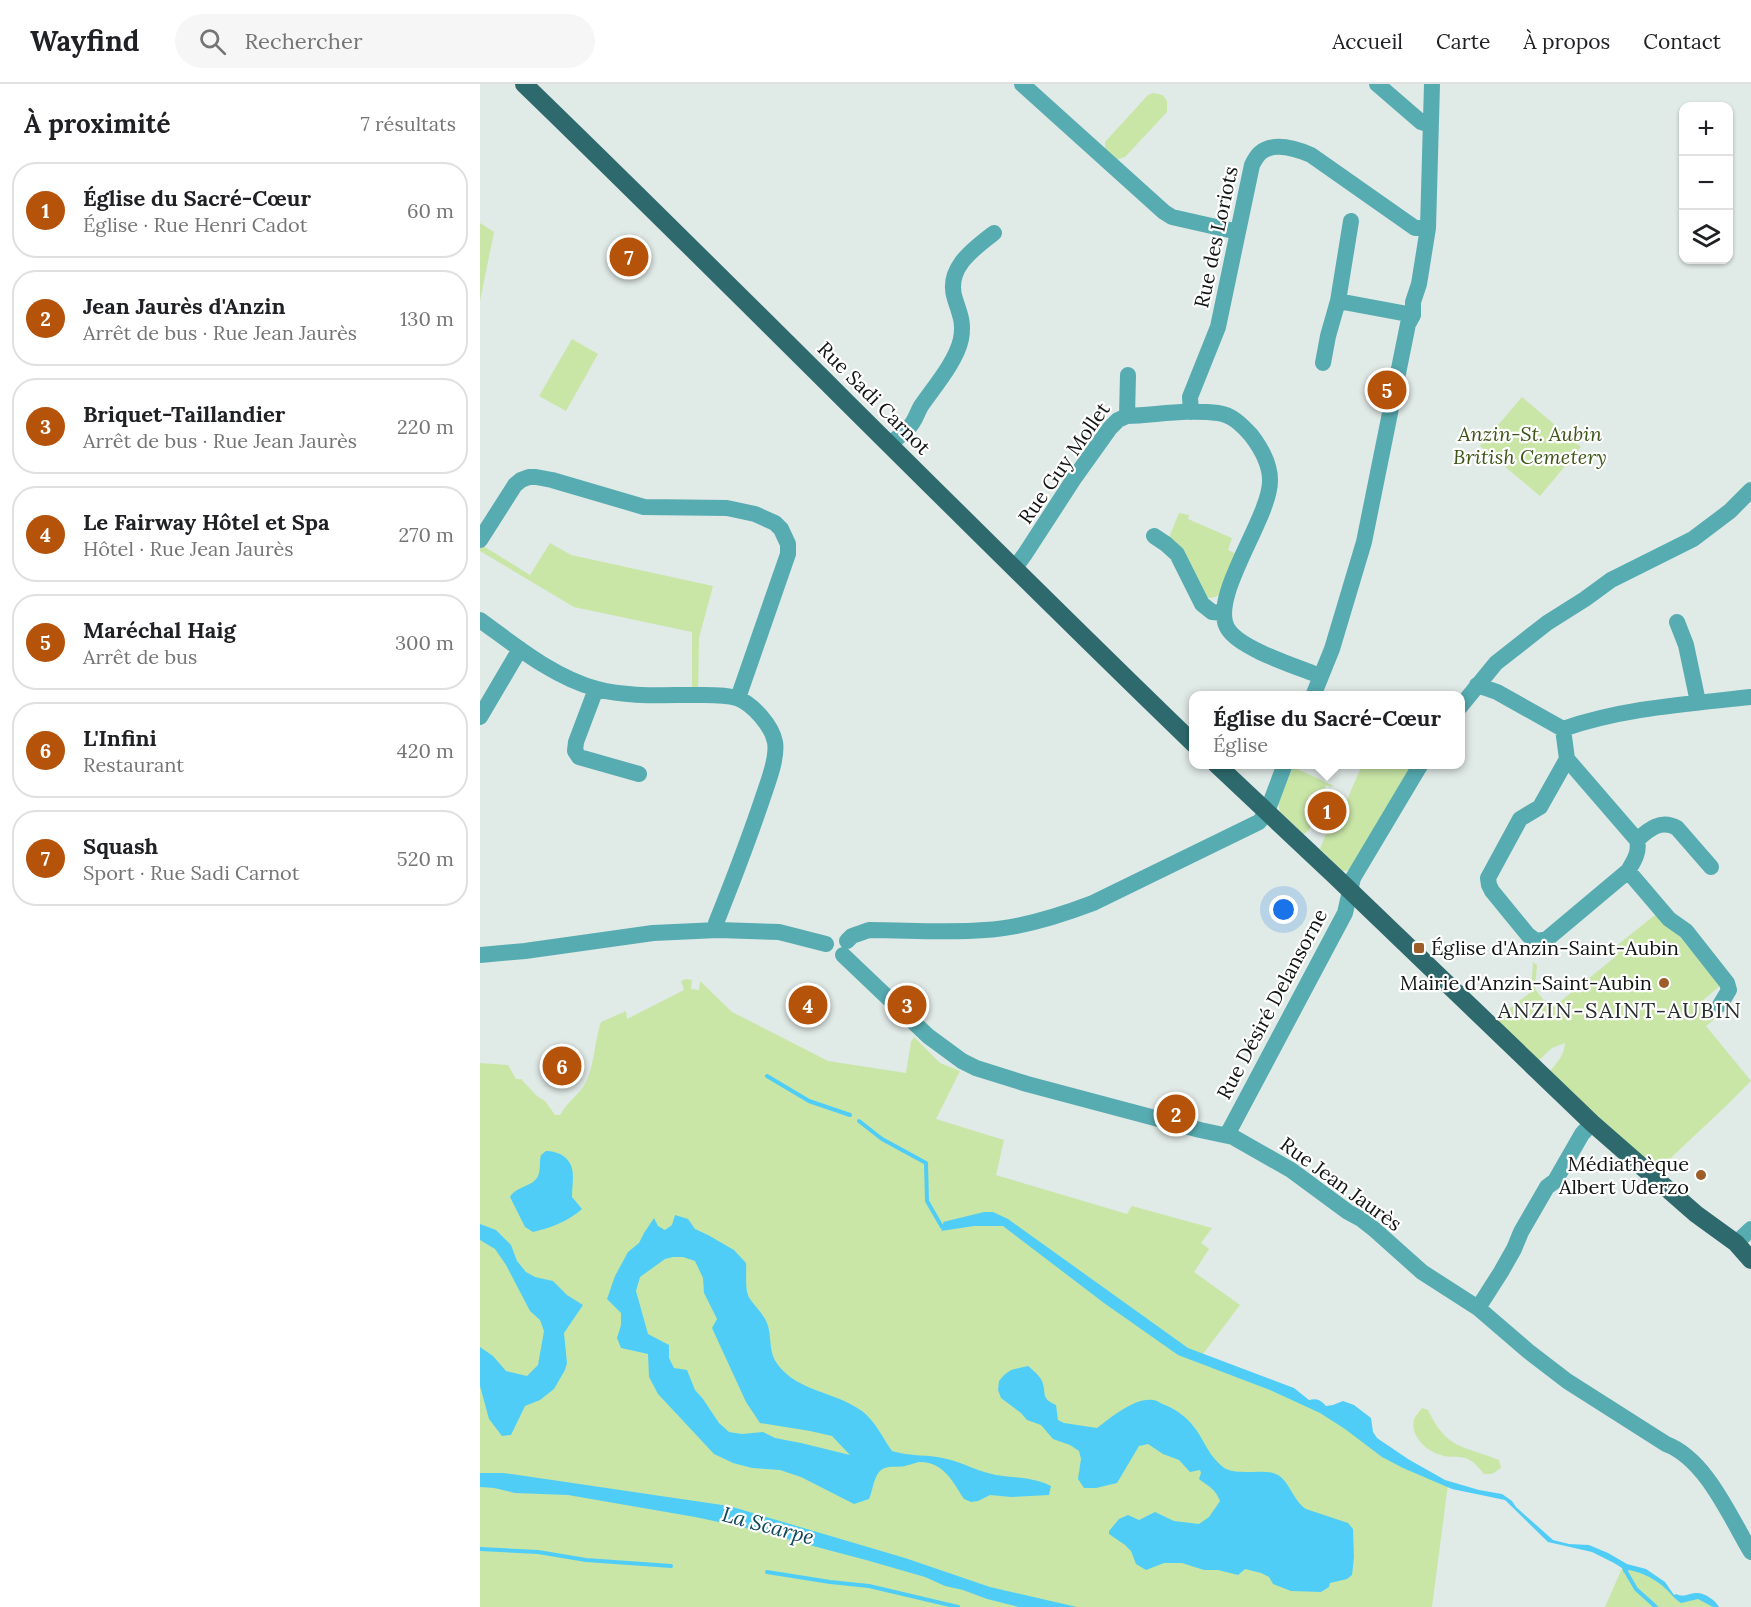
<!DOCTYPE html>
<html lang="fr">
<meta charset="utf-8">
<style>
body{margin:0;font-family:Lora,serif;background:#f6f6f6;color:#202124}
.controls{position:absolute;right:18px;top:18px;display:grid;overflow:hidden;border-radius:12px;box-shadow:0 2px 4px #0004}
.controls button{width:54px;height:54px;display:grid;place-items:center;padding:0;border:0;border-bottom:2px solid #e0e0e0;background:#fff;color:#202124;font:30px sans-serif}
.you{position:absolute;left:804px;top:826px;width:21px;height:21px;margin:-15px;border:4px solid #fff;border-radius:50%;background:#1a73e8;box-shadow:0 0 0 9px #1a73e833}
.badge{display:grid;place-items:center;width:39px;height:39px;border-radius:50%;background:#b45309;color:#fff;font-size:20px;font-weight:700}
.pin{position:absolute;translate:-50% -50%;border:3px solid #fff;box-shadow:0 2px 6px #0006}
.popup{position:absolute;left:709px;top:607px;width:276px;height:78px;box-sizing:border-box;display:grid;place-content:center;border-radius:12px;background:#fff;filter:drop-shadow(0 2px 4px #0005);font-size:20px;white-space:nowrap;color:#757577}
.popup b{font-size:22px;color:#202124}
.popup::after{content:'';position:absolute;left:50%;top:100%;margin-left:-12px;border:12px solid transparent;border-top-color:#fff}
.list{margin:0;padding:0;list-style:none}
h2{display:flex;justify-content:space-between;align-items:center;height:78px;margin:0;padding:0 24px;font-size:26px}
h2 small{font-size:20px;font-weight:400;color:#757577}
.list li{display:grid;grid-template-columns:39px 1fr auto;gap:18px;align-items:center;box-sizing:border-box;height:96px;margin:0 12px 12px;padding:0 12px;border:2px solid #e0e0e0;border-radius:24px}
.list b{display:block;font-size:22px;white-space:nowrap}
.list p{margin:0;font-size:20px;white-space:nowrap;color:#757577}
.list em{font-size:20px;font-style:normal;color:#757577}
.icon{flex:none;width:33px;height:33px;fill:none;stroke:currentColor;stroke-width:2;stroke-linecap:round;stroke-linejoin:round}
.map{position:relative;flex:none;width:1271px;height:1523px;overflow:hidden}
header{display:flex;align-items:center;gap:36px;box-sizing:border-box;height:84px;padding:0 30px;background:#fff;border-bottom:2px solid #e0e0e0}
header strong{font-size:28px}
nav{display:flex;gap:33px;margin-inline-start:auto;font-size:21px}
.search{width:420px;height:54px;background:#f6f6f6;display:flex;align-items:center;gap:15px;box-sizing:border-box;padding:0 21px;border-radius:33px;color:#757577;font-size:22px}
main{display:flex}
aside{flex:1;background:#fff}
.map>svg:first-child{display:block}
.green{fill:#c9e6a7}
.water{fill:#50cdf7;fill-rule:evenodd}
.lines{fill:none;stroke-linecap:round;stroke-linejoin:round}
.stream{stroke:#50cdf7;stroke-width:4}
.minor{stroke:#57acb1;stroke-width:16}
.major{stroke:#2e6a6d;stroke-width:18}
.poi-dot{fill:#9d5c28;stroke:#fff;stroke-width:2}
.labels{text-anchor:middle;stroke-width:4.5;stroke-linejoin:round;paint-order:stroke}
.street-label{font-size:20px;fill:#121514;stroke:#fff}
.park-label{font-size:20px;font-style:italic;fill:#3d5517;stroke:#fff}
.poi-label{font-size:20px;fill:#121514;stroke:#fff;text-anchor:end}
.water-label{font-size:21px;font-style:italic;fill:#0f4657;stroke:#fff}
.quarter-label{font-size:22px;letter-spacing:1.5px;fill:#272e2c;stroke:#fff}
</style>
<header>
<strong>Wayfind</strong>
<div class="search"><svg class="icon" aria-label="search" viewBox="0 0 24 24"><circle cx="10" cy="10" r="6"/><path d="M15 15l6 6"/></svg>Rechercher</div>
<nav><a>Accueil</a><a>Carte</a><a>À propos</a><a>Contact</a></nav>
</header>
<main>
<aside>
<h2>À proximité<small>7 résultats</small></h2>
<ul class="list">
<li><span class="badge">1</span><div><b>Église du Sacré-Cœur</b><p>Église · Rue Henri Cadot</p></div><em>60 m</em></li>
<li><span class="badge">2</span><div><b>Jean Jaurès d'Anzin</b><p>Arrêt de bus · Rue Jean Jaurès</p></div><em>130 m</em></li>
<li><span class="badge">3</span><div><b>Briquet-Taillandier</b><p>Arrêt de bus · Rue Jean Jaurès</p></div><em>220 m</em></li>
<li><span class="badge">4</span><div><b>Le Fairway Hôtel et Spa</b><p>Hôtel · Rue Jean Jaurès</p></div><em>270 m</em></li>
<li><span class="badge">5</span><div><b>Maréchal Haig</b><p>Arrêt de bus</p></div><em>300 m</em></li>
<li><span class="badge">6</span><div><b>L'Infini</b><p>Restaurant</p></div><em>420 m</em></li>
<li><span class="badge">7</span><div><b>Squash</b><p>Sport · Rue Sadi Carnot</p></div><em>520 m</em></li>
</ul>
</aside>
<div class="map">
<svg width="1271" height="1523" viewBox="0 0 1271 1523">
<rect width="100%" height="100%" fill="#e0eae7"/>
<!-- green -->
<path class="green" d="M 673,9 L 683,11 L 687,17 L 687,28 L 645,73 L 635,76 L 625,68 L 625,58 L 668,11 Z
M 0,139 L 14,148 L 0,217 Z
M 92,255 L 118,270 L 86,327 L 59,312 Z
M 1042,313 L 1101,363 L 1060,412 L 1000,362 Z
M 699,429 L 709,431 L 708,435 L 752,454 L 748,466 L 757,470 L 740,511 C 735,513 731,515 726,513 L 688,456 Z
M 70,459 L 91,471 L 233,502 L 219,554 L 218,611 L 212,605 L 212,548 L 94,523 L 0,467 L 0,460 L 50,491 Z
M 882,681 L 934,681 L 871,786 L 863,787 L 840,765 L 854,730 L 856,730 L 859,727 L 863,715 L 867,716 Z
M 813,683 L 854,702 L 851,703 L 846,701 L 840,717 L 842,718 L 829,746 L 824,750 L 800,728 L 798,719 Z
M 1175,831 L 1196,848 L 1240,902 L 1222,917 L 1236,934 L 1226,942 L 1271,997 L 1246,1022 L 1178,1086 L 1069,988 C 1077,979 1084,972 1085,959 L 1072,964 L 1058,977 L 1016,935 L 1051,908 L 1053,878 L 1057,881 L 1055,905 L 1071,925 L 1135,873 L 1130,867 Z
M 206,895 L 212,896 L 211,905 L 219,906 L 220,897 L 252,928 L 348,977 L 426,989 L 431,958 L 434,953 L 460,979 L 480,987 L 456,1035 L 524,1056 L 516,1091 L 647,1130 L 652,1122 L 732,1144 L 721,1159 L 729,1165 L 714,1188 L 760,1221 L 723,1270 L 887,1352 L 968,1400 L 952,1523 L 0,1523 L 0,979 L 28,981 L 36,995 L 41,995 L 57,1012 L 65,1017 L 75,1031 L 80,1031 C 87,1018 100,1010 106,998 C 115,979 114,958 121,938 L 146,927 L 147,935 L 204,906 L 201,897 Z
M 942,1324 L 948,1326 C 967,1366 982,1361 1019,1376 L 1021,1384 L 1012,1390 L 1004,1390 C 999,1384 993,1376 985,1374 C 977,1372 969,1374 961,1371 C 947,1368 930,1352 934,1336 C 935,1332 940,1327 942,1324 Z
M 1143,1482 L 1164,1487 L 1195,1511 L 1203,1515 L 1213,1512 L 1236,1523 L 1125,1523 Z"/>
<!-- water -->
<path class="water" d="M 66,1067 C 72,1067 75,1068 80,1070 C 98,1080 92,1095 92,1113 L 102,1125 C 89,1137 70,1144 53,1148 L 45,1143 L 30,1113 C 36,1102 53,1103 58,1092 C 61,1086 59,1077 61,1071 Z
M 504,1128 L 513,1128 L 528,1135 L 708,1264 L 814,1304 L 829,1316 C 837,1314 841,1316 846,1322 L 853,1321 L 863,1317 L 874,1321 L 891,1334 L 893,1348 L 897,1354 L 928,1375 L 965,1396 L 999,1406 L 1022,1410 L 1032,1417 L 1036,1423 L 1073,1456 L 1089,1460 L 1109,1461 L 1128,1469 L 1147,1480 L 1166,1485 L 1185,1498 L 1194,1511 L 1196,1510 C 1205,1514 1208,1509 1217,1509 C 1225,1509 1235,1516 1239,1523 L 1233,1523 L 1218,1515 L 1201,1519 C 1195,1515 1192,1511 1187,1506 C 1176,1495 1163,1489 1149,1486 L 1144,1489 L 1142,1484 L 1134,1479 L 1112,1468 L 1068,1458 L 1025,1416 L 972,1405 L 923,1384 L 902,1373 L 865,1345 L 840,1329 L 790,1306 L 698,1271 L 624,1219 L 523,1142 L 494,1142 L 461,1147 L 464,1142 L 463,1138 Z
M 195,1131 L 208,1135 L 215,1145 L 228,1151 L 254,1166 L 266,1179 C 267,1189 264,1206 270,1215 C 276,1224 285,1231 288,1242 C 292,1255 288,1268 298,1281 C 319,1308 356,1308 382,1327 C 396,1338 402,1353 412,1367 C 430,1373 449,1370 467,1375 C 484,1379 499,1388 516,1391 C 535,1394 553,1393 571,1402 L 569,1411 L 531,1413 L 510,1411 L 498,1417 L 491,1418 L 484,1415 C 473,1398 463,1377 439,1378 C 434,1379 430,1381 425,1382 C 416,1384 406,1380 399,1388 C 393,1396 393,1406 389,1415 L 374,1420 L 321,1393 L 300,1386 L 272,1384 L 253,1379 L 234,1370 L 178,1310 L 169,1293 L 168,1270 L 141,1264 L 137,1254 L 141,1241 L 141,1229 L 127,1215 L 135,1192 L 148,1168 L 159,1159 L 164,1149 L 174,1134 L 178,1142 L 185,1146 L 192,1141 ZM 193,1173 L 203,1173 L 215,1177 L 223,1194 L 224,1209 L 237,1235 L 232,1244 L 266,1318 L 280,1339 L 330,1347 L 352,1352 L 370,1371 L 321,1359 L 295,1354 L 283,1348 L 262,1350 L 249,1348 L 239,1339 L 223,1315 L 215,1306 L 207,1286 L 194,1284 L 189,1274 L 189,1261 L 168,1250 L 156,1207 L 160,1193 L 185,1175 Z
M 0,1140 L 16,1146 L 31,1161 L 37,1177 L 46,1188 L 55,1193 L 73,1197 L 87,1211 L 103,1221 L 84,1249 L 87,1279 L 85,1286 L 74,1305 L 60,1316 L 45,1322 L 31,1351 L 22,1352 L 9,1335 L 0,1302 L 0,1263 L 13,1272 L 26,1287 L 47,1292 L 58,1281 L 64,1247 L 60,1236 L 50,1227 L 26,1181 L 15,1165 L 0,1156 Z
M 548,1282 C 553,1286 559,1291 562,1297 C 567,1310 560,1314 576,1321 L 578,1336 L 584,1339 L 617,1344 C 630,1334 655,1313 673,1316 C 677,1316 681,1320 685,1321 C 699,1327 708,1334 717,1347 C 725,1359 730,1373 743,1383 C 754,1392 779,1385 793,1389 C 809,1393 812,1416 826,1425 L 868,1439 L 873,1445 L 874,1473 L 872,1491 L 867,1495 L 850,1499 L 849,1503 L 841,1508 L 811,1507 L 793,1500 L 789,1493 L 781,1489 L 765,1485 L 758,1491 L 738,1486 L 724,1486 L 702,1479 L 684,1479 L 666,1486 L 656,1480 L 651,1467 L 645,1461 L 629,1450 L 629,1447 L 639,1435 L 648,1431 L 659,1436 L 675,1428 L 694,1437 L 719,1440 L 729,1433 L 740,1417 C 735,1404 729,1403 719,1395 L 721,1389 L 720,1386 L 710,1388 L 699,1376 L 683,1370 L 668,1360 L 659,1362 L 637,1399 L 616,1404 L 604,1404 L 598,1395 L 601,1375 L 599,1367 L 590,1361 L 573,1355 L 561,1341 L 547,1336 L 541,1329 L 521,1314 L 518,1306 L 519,1297 L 524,1291 L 531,1286 Z
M 0,1389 L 24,1389 L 249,1422 L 425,1474 L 510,1503 L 597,1523 L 539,1523 L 507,1515 L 483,1506 L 465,1502 L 445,1493 L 386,1476 L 258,1442 L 215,1433 L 88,1411 L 35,1409 L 14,1404 L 0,1403 Z"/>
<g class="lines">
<!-- stream -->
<path class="stream" d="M 287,992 L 329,1017 L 370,1031
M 379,1037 L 402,1055 L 446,1079 L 447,1117 L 462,1143 L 468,1141
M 0,1465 L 58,1468 L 106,1476 L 191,1482
M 1145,1486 L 1156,1505 L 1176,1523
M 287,1488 L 350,1498 L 389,1502 L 478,1523"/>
<!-- minor -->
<path class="minor" d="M 542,0 L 684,128 L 692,133 L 758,148
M 897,0 L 941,38 L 950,41
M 858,217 L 933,231
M 843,279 L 848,252 L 858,217 L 871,137
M 711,328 L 710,313 L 738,243 L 772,81 C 774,77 777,72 780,69 C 794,57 817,65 831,71 L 935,144 L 948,144
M 647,332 C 676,331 708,325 738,329 C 752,331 761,340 771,351 C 781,364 790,380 790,396 C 791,433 728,514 748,545 C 760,565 818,583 840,592
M 409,361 C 416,355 424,349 430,342 C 435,337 437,329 441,322 C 454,303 476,278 481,255 C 484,238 480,231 475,215 C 465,185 493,165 514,149
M 674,452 L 686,460 L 697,470 L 722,520 L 732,528 L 743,529
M 0,456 L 35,401 L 41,396 L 49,393 L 56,393 L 72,396 L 164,423 L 247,424 L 275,430 L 295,439 L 301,445 L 308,460 L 308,470 L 258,614
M 534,485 L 545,470 L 595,393 L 630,344 L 638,336 L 647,332 L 648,291
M 0,536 C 36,562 73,593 117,605 C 147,613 181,611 212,611 C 226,611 244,610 257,614 C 273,620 292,642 295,658 C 298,675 286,703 281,719 C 267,760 252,799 236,839 L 238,846
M 1197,538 L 1206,561 L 1218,618
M 997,601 L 1017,608 L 1083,645 C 1143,624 1208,620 1271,613
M 116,605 L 96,658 L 95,667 L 99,673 L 159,690
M 833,612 L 852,565 L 884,458 L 928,240 L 933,231 L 933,218 L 939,200 L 948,144 L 952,0
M 980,623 L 1016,579 L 1067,539 L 1105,515 L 1131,496 L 1213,455 L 1250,427 L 1271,406
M 0,633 L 40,565
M 1083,645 L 1087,675 L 1157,756 C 1160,768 1154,777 1148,787 L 1189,835 L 1206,847 L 1247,899 L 1249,906 L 1240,921
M 1087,675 L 1060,723 L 1040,735 L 1008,794 L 1009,801 L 1012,807 L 1048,851 L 1056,857 L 1067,855 L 1148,787
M 1157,756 C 1169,745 1181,735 1197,744 L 1231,783
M 367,857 L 372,852 L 389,846 C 426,846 468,849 505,846 C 542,844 579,832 613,819 L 779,738 L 787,728 L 805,680
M 0,871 L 45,867 L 173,849 L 238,846 L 299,848 L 346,860
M 363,871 L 448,952 L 482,977 L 496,984 L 547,1000 L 720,1046 L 753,1053 L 811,1086 L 868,1128 L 881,1135 L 895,1146 L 942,1188 L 998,1224 L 1048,1267 L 1087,1297 L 1186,1360 C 1226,1375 1250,1433 1271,1468
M 747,1051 L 865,829 L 873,794 L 941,680
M 1256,1159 L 1271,1145
M 998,1224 L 1021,1188 L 1034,1165 L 1041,1148 L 1067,1103 L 1075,1097 L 1102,1050 L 1112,1039"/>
<!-- major -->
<path class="major" d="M 44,0 C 269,218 488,442 714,660
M 736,680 L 856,793 L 1112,1039 L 1216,1130 L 1256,1159 L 1271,1176"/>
</g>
<!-- markers -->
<g class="poi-dot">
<rect x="933" y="858" width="12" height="12" rx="3"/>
<circle cx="1184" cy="899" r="6"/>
<circle cx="1221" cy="1091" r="6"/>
</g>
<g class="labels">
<!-- street labels -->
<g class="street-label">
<text transform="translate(736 153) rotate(-78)" y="7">Rue des Loriots</text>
<text transform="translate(394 314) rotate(45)" y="7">Rue Sadi Carnot</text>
<text transform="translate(584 379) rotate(-55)" y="7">Rue Guy Mollet</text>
<text transform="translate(792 920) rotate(-62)" y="7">Rue Désiré Delansorne</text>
<text transform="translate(861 1100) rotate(36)" y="7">Rue Jean Jaurès</text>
</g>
<!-- park labels -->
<g class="park-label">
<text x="1050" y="357">Anzin-St. Aubin<tspan x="1050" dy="23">British Cemetery</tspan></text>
</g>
<!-- poi labels -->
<g class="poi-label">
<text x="951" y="871" text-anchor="start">Église d'Anzin-Saint-Aubin</text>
<text x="1172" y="906">Mairie d'Anzin-Saint-Aubin</text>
<text x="1209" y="1087">Médiathèque<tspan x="1209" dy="23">Albert Uderzo</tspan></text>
</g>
<!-- water labels -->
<g class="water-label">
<text transform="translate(288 1442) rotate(15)" y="7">La Scarpe</text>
</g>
<!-- quarter labels -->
<g class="quarter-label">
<text x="1140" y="934">ANZIN-SAINT-AUBIN</text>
</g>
</g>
</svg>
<div class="controls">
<button>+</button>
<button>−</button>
<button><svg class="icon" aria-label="layers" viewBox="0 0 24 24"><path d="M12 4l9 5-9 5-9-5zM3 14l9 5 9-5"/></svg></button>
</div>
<div class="you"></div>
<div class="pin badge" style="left:847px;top:727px">1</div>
<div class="popup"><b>Église du Sacré-Cœur</b>Église</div>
<div class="pin badge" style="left:696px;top:1030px">2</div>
<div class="pin badge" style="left:427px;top:921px">3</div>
<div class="pin badge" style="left:328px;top:921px">4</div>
<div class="pin badge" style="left:907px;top:306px">5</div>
<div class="pin badge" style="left:82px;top:982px">6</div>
<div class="pin badge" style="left:149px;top:173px">7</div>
</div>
</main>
